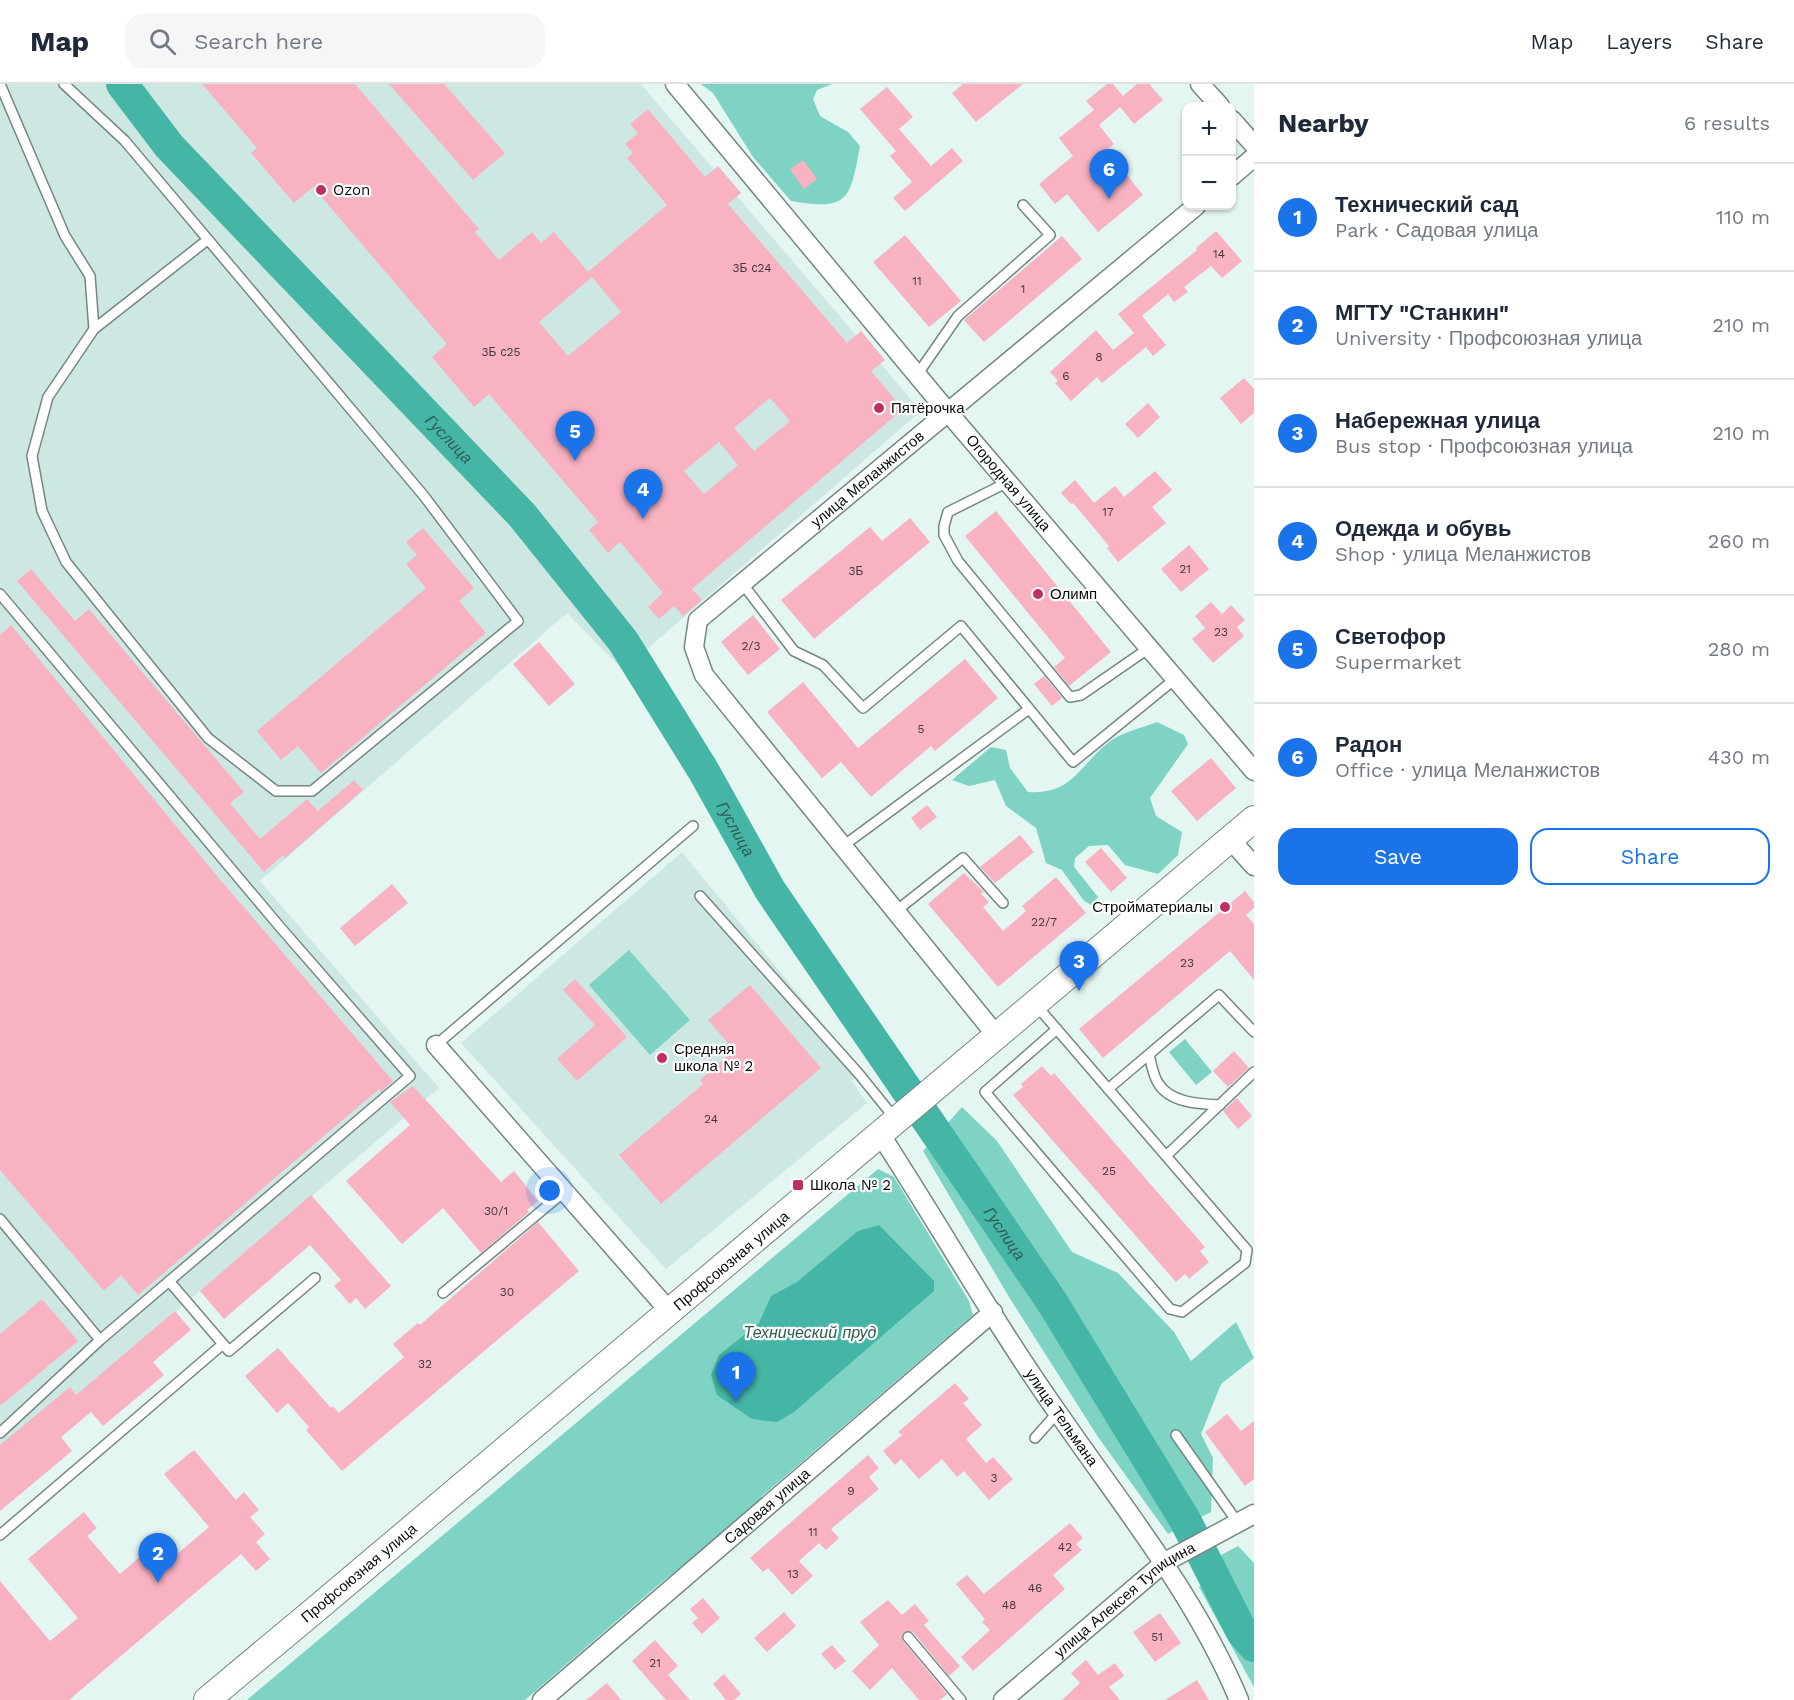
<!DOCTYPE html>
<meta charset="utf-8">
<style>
body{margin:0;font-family:"Work Sans",sans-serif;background:#f6f6f7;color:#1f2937}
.controls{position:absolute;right:18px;top:18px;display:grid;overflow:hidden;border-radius:12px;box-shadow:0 2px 4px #0004}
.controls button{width:54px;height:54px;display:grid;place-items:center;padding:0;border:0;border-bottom:2px solid #e0e1e3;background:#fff;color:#1f2937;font:30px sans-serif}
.you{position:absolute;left:550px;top:1107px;width:21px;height:21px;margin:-15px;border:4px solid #fff;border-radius:50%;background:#1a73e8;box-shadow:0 0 0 9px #1a73e833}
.badge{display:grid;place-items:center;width:39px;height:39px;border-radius:50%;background:#1a73e8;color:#fff;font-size:20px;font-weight:700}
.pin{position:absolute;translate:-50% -50px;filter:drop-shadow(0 2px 3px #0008)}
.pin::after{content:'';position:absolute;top:32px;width:21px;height:18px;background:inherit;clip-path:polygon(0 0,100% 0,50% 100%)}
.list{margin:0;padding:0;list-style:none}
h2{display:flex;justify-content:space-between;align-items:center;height:78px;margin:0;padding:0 24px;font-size:26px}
h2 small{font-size:20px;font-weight:400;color:#747a83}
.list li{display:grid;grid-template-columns:39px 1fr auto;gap:18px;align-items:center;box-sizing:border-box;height:108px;padding:0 24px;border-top:2px solid #e0e1e3}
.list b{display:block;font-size:22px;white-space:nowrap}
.list p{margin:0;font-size:20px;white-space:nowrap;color:#747a83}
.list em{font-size:20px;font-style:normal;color:#747a83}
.actions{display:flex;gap:12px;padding:18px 24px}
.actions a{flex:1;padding:14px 0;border:2px solid #1a73e8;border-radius:18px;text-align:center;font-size:21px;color:#1a73e8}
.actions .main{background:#1a73e8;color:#fff}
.icon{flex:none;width:33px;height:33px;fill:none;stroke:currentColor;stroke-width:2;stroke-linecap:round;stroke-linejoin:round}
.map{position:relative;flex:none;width:1254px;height:1616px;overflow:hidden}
header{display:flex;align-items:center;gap:36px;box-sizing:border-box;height:84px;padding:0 30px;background:#fff;border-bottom:2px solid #e0e1e3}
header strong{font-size:28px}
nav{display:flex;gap:33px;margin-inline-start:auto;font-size:21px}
.search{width:420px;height:54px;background:#f6f6f7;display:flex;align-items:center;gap:15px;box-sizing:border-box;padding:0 21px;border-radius:18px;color:#747a83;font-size:22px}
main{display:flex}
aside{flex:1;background:#fff}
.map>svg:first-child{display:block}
.built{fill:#cde8e3}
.green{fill:#7fd3c4}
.water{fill:#45b6a5}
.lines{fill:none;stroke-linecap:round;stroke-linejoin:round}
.river{stroke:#45b6a5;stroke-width:32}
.building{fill:#f8b2c2;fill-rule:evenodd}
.service-casing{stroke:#768683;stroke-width:12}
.minor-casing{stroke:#768683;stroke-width:21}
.secondary-casing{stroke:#768683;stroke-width:28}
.service{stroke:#fff;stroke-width:9}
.minor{stroke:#fff;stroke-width:18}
.secondary{stroke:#fff;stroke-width:26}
.poi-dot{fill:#bd3062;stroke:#fefefe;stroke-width:2}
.labels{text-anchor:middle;stroke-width:4.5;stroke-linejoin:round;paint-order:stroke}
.number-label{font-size:12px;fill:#44373a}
.poi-label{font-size:15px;fill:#080e0d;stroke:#fefefe;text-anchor:start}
.street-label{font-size:15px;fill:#080e0d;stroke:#fefefe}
.water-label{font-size:16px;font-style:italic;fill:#2d5c54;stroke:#fefefe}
</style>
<header>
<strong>Map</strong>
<div class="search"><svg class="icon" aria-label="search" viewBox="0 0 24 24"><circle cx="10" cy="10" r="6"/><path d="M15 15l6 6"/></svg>Search here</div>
<nav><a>Map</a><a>Layers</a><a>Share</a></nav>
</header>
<main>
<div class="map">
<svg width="1254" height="1616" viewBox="0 0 1254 1616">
<rect width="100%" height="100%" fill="#e3f6f2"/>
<!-- built -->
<path class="built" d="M 0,0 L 641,0 L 921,327 L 623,586 L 567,529 L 260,797 L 439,1004 L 0,1377 Z
M 682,768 L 862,988 L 852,997 L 867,1019 L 666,1185 L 461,959 Z"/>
<!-- green -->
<path class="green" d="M 701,0 L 832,0 L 817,6 L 813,15 L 820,32 L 848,48 L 860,62 C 850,116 849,127 791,117 L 753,73 L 713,9 Z
M 1157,638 L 1184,651 L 1188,660 L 1150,714 L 1156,732 L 1182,748 L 1178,771 L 1158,790 L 1125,781 L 1108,761 L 1089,762 L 1075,774 L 1074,783 L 1098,813 L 1092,821 L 1084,817 L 1062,786 L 1046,779 L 1036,744 L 1006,722 L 995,696 L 969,702 L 952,696 L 991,663 L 1006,666 L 1010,684 L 1028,708 C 1072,711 1079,682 1109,658 C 1122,648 1142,644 1157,638 Z
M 629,866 L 690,936 L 650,971 L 589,901 Z
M 1185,955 L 1212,988 L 1196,1001 L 1169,968 Z
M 962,1023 L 997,1057 L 1072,1168 L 1118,1189 L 1174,1248 L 1191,1277 L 1236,1238 L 1254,1274 L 1221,1300 L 1201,1350 L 1213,1374 L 1211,1428 L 1168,1450 L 1098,1353 L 1009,1213 L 923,1067 Z
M 878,1085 L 894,1093 L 969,1217 L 973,1231 L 761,1413 L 761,1419 L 657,1502 L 525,1616 L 247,1616 Z
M 1238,1462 L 1254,1479 L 1254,1603 L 1199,1503 L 1221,1471 Z"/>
<!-- water -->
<path class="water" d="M 879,1141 L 934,1197 L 934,1207 L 794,1328 L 777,1338 L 752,1335 L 717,1311 L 711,1291 L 719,1271 L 759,1239 L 771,1212 L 797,1198 L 858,1147 Z"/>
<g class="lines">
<!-- river -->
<path class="river" id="s1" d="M 122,0 L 169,62 L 522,431 L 623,557 L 703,686 L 770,806 L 1052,1218 L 1185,1436 L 1242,1548 L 1254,1562"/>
</g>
<!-- building -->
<path class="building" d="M 202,0 L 355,0 L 479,145 L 475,148 L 499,176 L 532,148 L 541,159 L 554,148 L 591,191 L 588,188 L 667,121 L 627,74 L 633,69 L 625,60 L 638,49 L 630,40 L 648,25 L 705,93 L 718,82 L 741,109 L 728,120 L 847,259 L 861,247 L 885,276 L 871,287 L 903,325 L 692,505 L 702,516 L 683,532 L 674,522 L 659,535 L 648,523 L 663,509 L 620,458 L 608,469 L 589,446 L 598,438 L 489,310 L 474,323 L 432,273 L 447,260 L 313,103 L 294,119 L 251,69 L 257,64 ZM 592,193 L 621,228 L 568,272 L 539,238 ZM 770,314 L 790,337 L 754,367 L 734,344 ZM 719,358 L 738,381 L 704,410 L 684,387 Z
M 389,0 L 444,0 L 505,69 L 473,96 Z
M 963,0 L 1023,0 L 976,38 L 952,9 Z
M 1107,0 L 1113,0 L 1123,12 L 1137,0 L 1149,0 L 1163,16 L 1134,40 L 1120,23 L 1099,41 L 1114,60 L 1107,66 L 1143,111 L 1098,148 L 1067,110 L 1055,120 L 1039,100 L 1073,72 L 1059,54 L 1094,26 L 1086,17 Z
M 887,3 L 913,33 L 899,45 L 931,82 L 952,64 L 963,77 L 905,127 L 893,114 L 912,98 L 890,72 L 896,67 L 860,25 Z
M 803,76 L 817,95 L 804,105 L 790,85 Z
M 1216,147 L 1242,177 L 1222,194 L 1211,182 L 1184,203 L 1188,208 L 1174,218 L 1168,210 L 1142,232 L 1166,261 L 1153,272 L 1146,263 L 1102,299 L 1097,293 L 1071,317 L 1055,299 L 1058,297 L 1050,288 L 1096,246 L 1113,266 L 1134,249 L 1118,230 L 1197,166 L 1196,164 Z
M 905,151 L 961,217 L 929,243 L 873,178 Z
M 1062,152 L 1082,175 L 984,258 L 964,236 Z
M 1244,294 L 1254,305 L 1254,329 L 1241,340 L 1220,314 Z
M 1148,319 L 1160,333 L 1138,354 L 1125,340 Z
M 1155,387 L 1172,406 L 1152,423 L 1166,439 L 1118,478 L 1107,464 L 1109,462 L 1073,419 L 1071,420 L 1061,409 L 1075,396 L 1094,419 L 1115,402 L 1124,413 Z
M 996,427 L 1111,568 L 1069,602 L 1054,583 L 1065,574 L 965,452 Z
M 910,434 L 930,458 L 814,555 L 781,516 L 870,443 L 882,457 Z
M 423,444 L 474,504 L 459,517 L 486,549 L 321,689 L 298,662 L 281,676 L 257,647 L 426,504 L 406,480 L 417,471 L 406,458 Z
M 1189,461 L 1209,485 L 1181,508 L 1161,485 Z
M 31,485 L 75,537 L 89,525 L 244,708 L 230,719 L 260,755 L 307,715 L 318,727 L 354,696 L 363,706 L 285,774 L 283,771 L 264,788 L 17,497 Z
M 1211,518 L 1222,530 L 1231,521 L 1245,536 L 1237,543 L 1244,552 L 1213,579 L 1192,555 L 1205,544 L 1195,532 Z
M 753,531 L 780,565 L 748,591 L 721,558 Z
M 11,541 L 217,792 L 393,997 L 381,1008 L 379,1005 L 138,1211 L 121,1191 L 104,1207 L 0,1086 L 0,551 Z
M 539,558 L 575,600 L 549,622 L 513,580 Z
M 965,575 L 998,614 L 935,667 L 931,662 L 871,713 L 841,678 L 822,694 L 767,628 L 803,598 L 858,664 Z
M 1044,592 L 1062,614 L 1052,622 L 1034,600 Z
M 1211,674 L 1236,704 L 1197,737 L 1171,707 Z
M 927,721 L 937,733 L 920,746 L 911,734 Z
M 1020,751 L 1034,768 L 995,799 L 980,783 Z
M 1101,764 L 1127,794 L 1111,808 L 1085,778 Z
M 964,789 L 984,808 L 981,810 L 989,818 L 983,823 L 1003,847 L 1026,827 L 1022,822 L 1056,793 L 1086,829 L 998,903 L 928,820 Z
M 392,800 L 408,819 L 355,862 L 340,844 Z
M 1245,807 L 1254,818 L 1254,824 L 1246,831 L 1254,840 L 1254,896 L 1230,867 L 1103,974 L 1079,945 Z
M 575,895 L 627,953 L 577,997 L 557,975 L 595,941 L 563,906 Z
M 750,901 L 821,984 L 661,1120 L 619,1071 L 703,1000 L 700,996 L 734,966 L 708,936 Z
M 1234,967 L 1249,984 L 1228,1003 L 1213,987 Z
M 1042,982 L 1051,992 L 1054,989 L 1205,1163 L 1200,1167 L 1209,1178 L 1189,1195 L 1185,1190 L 1176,1198 L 1013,1011 L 1023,1003 L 1021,1000 Z
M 413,1002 L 501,1098 L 514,1087 L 538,1117 L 527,1126 L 529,1128 L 481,1169 L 443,1124 L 402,1160 L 346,1097 L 410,1041 L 390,1018 Z
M 1237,1014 L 1252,1032 L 1238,1045 L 1223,1027 Z
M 311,1111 L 391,1202 L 365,1225 L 356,1214 L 350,1220 L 334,1202 L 341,1196 L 310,1161 L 224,1235 L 200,1207 Z
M 538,1138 L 579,1187 L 342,1387 L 306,1346 L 309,1343 L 288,1319 L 277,1329 L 245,1292 L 278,1264 L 331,1324 L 333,1322 L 339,1329 L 404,1273 L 393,1260 L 418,1239 L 420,1241 Z
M 42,1215 L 78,1257 L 0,1322 L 0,1250 Z
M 175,1227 L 191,1246 L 153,1278 L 164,1291 L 103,1342 L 91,1328 L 61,1353 L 72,1367 L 0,1427 L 0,1361 L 70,1303 L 76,1311 Z
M 955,1299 L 969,1315 L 963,1319 L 982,1341 L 966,1355 L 986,1379 L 993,1373 L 1013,1395 L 989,1416 L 964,1387 L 957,1393 L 942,1375 L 919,1395 L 901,1375 L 895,1381 L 883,1367 L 902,1351 L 898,1348 Z
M 1227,1330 L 1241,1347 L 1254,1337 L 1254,1395 L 1245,1402 L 1205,1348 Z
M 194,1366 L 236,1416 L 244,1408 L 259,1426 L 250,1433 L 265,1450 L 256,1458 L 270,1475 L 256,1487 L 241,1470 L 69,1616 L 0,1616 L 0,1497 L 50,1557 L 78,1534 L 28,1475 L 84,1428 L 97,1444 L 87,1452 L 120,1490 L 142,1471 L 156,1488 L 209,1443 L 164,1390 Z
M 868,1371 L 879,1384 L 869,1393 L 879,1405 L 831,1445 L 839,1454 L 826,1466 L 819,1459 L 799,1477 L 813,1492 L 792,1511 L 768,1484 L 763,1488 L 750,1474 Z
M 1070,1439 L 1083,1454 L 1076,1460 L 1082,1466 L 1053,1491 L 1065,1505 L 973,1587 L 961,1573 L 990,1546 L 982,1538 L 985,1535 L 956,1500 L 967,1491 L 984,1510 Z
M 703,1514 L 720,1534 L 702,1550 L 692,1539 L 698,1534 L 690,1525 Z
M 888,1516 L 902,1531 L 915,1520 L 929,1537 L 924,1541 L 960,1582 L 949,1592 L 913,1548 L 906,1547 L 902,1550 L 903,1557 L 947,1610 L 940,1616 L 919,1616 L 892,1584 L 870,1606 L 852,1587 L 879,1561 L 860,1538 Z
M 784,1528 L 796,1542 L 767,1568 L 754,1554 Z
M 1160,1529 L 1181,1559 L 1155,1578 L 1133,1548 Z
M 655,1556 L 678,1582 L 668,1591 L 690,1616 L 666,1616 L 632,1577 Z
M 832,1561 L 846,1577 L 835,1586 L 821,1570 Z
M 1086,1576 L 1098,1591 L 1115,1579 L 1124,1592 L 1109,1603 L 1120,1616 L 1062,1616 L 1080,1599 L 1071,1589 Z
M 724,1590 L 741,1610 L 734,1616 L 726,1616 L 713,1600 Z
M 1197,1596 L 1209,1616 L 1165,1616 Z
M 607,1599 L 621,1616 L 586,1616 Z"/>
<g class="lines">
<defs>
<path id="service" d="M 0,0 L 65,152 L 90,192 L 94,245
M 64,0 L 125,57 L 424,412 L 518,537 L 312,707 L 276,707 L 208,654 L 66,478 L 42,427 L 32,372 L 48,313 L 94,245 L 206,157
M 917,291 L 958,232 L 1050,151 L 1023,121
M 1008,398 L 948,428 L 944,442 L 944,451 L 958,477 L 1070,613 L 1081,611 L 1149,564
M 742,499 L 794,567 L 823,581 L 863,624 L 961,542 L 1073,678 L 1175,595
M 0,510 L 280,843 L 410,992 L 100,1256 L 0,1349
M 843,762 L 1029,625
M 700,812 L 859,990 L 897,1037
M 896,827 L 963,774 L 1003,819
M 1036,921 C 1106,1003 1177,1084 1247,1166 L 1245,1179 L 1182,1228 L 1170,1225 L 985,1008 L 1057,945
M 436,961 L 693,742
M 1149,970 C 1151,979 1153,991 1158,999 C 1170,1019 1199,1020 1220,1021
M 1108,1005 L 1219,911 L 1254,948
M 1166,1072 L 1254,988
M 0,1135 L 100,1256
M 169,1197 L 229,1267 L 315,1194
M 443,1209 L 564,1108
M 1176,1351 L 1238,1439
M 1035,1354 L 1058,1328
M 0,1451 L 223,1260
M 908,1553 L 961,1616"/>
<g id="minor">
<path id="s2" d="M 675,0 L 947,327 L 1254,687"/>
<path d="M 1200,0 L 1220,22"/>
<path d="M 1232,36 L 1254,61"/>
<path d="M 1232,92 L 1254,73"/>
<path d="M 1230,755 L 1254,782"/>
<path id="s3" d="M 996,951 L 704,591 L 694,563 L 698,536 L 1196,122"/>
<path d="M 436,961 L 671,1229"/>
<path id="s4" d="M 882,1053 C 943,1147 998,1245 1063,1336 C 1126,1427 1196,1513 1239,1616"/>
<path id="s5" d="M 542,1616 L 993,1228"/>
<path id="s6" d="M 1003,1616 L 1165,1478 L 1254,1430"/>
</g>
<g id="secondary">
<path id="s7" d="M 207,1616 C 557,1324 906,1031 1254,735"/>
</g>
</defs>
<!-- service casing -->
<use href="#service" class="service-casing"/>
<!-- minor casing -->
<use href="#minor" class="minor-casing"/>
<!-- secondary casing -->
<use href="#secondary" class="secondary-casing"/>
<!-- service -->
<use href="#service" class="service"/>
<!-- minor -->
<use href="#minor" class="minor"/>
<!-- secondary -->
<use href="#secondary" class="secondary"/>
</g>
<!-- markers -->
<g class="poi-dot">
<circle cx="321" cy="106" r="6"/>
<circle cx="879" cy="324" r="6"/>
<circle cx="1038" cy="510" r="6"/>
<circle cx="1225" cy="823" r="6"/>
<circle cx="662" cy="974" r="6"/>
<rect x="792" y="1095" width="12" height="12" rx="3"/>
</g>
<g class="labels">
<!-- number labels -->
<g class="number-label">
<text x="1219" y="174">14</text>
<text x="752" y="188">3Б с24</text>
<text x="917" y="201">11</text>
<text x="1023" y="209">1</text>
<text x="501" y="272">3Б с25</text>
<text x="1099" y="277">8</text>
<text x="1066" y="296">6</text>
<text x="1108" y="432">17</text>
<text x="1185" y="489">21</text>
<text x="856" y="491">3Б</text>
<text x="1221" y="552">23</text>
<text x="751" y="566">2/3</text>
<text x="921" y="649">5</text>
<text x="1044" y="842">22/7</text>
<text x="1187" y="883">23</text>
<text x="711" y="1039">24</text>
<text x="1109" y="1091">25</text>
<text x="496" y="1131">30/1</text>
<text x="507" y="1212">30</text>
<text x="425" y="1284">32</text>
<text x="994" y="1398">3</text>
<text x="851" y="1411">9</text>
<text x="813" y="1452">11</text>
<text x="1065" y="1467">42</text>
<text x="793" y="1494">13</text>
<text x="1035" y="1508">46</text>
<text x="1009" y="1525">48</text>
<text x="1157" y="1557">51</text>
<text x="655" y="1583">21</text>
</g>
<!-- poi labels -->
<g class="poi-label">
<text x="333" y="111">Ozon</text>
<text x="891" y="329">Пятёрочка</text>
<text x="1050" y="515">Олимп</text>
<text x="1213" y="828" text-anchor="end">Стройматериалы</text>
<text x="674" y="970">Средняя<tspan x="674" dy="17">школа № 2</tspan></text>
<text x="810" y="1106">Школа № 2</text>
</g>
<!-- street labels -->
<g class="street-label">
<text dy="5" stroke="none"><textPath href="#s3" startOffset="741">улица Меланжистов</textPath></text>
<text dy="5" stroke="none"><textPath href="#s2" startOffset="520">Огородная улица</textPath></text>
<text dy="5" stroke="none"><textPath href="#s7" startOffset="684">Профсоюзная улица</textPath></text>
<text dy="5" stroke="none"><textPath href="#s4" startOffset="333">улица Тельмана</textPath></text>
<text dy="5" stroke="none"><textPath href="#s5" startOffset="297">Садовая улица</textPath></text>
<text dy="5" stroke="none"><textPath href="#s7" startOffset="198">Профсоюзная улица</textPath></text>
<text dy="5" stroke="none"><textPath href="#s6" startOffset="158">улица Алексея Тупицина</textPath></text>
</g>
<!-- water labels -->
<g class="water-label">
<text dy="6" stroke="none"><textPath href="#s1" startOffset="483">Гуслица</textPath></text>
<text dy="6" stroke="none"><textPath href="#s1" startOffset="969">Гуслица</textPath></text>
<text dy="6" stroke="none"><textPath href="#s1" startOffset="1455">Гуслица</textPath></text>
<text x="810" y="1254">Технический пруд</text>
</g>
</g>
</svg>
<div class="controls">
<button>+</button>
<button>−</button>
</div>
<div class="you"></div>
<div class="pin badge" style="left:736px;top:1318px">1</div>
<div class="pin badge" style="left:158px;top:1499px">2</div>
<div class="pin badge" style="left:1079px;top:907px">3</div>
<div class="pin badge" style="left:643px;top:435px">4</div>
<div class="pin badge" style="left:575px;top:377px">5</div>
<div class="pin badge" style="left:1109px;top:115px">6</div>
</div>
<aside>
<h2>Nearby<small>6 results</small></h2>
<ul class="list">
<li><span class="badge">1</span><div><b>Технический сад</b><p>Park · Садовая улица</p></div><em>110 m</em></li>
<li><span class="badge">2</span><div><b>МГТУ &quot;Станкин&quot;</b><p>University · Профсоюзная улица</p></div><em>210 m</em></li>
<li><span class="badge">3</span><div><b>Набережная улица</b><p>Bus stop · Профсоюзная улица</p></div><em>210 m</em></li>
<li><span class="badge">4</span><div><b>Одежда и обувь</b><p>Shop · улица Меланжистов</p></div><em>260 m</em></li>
<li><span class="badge">5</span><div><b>Светофор</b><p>Supermarket</p></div><em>280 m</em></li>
<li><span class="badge">6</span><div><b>Радон</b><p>Office · улица Меланжистов</p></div><em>430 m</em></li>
</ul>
<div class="actions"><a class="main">Save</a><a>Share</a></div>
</aside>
</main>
